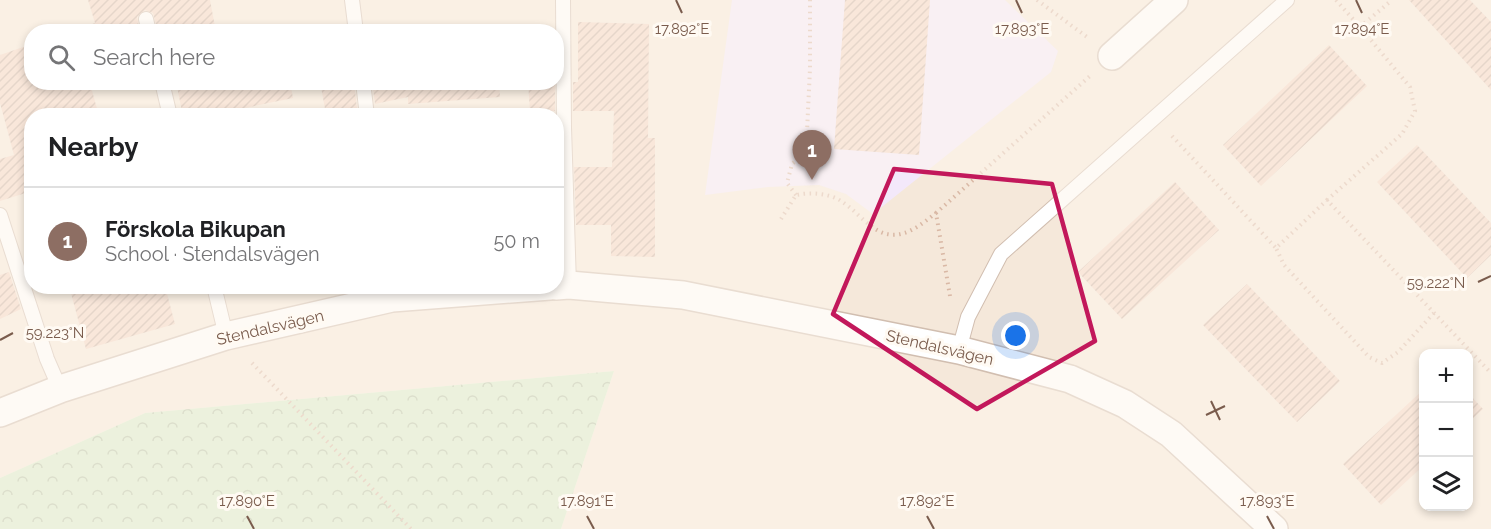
<!DOCTYPE html>
<meta charset="utf-8">
<style>
body{margin:0;font-family:Raleway,sans-serif;background:#f6f6f6;color:#202124}
.controls{position:absolute;right:18px;bottom:18px;display:grid;overflow:hidden;border-radius:12px;box-shadow:0 3px 9px #0003}
.controls button{width:54px;height:54px;display:grid;place-items:center;padding:0;border:0;border-bottom:2px solid #e0e0e0;background:#fff;color:#202124;font:30px sans-serif}
.you{position:absolute;left:1016px;top:336px;width:21px;height:21px;margin:-15px;border:4px solid #fff;border-radius:50%;background:#1a73e8;box-shadow:0 0 0 9px #1a73e833}
.badge{display:grid;place-items:center;width:39px;height:39px;border-radius:50%;background:#e76f51;color:#fff;font-size:20px;font-weight:700}
.pin{position:absolute;translate:-50% -50px;filter:drop-shadow(0 2px 3px #0008)}
.pin::after{content:'';position:absolute;top:32px;width:21px;height:18px;background:inherit;clip-path:polygon(0 0,100% 0,50% 100%)}
.list{margin:0;padding:0;list-style:none}
h2{display:flex;justify-content:space-between;align-items:center;height:78px;margin:0;padding:0 24px;font-size:26px}
h2 small{font-size:20px;font-weight:400;color:#757577}
.list li{display:grid;grid-template-columns:39px 1fr auto;gap:18px;align-items:center;box-sizing:border-box;height:108px;padding:0 24px;border-top:2px solid #e0e0e0}
.list b{display:block;font-size:22px;white-space:nowrap}
.list p{margin:0;font-size:20px;white-space:nowrap;color:#757577}
.list em{font-size:20px;font-style:normal;color:#757577}
.icon{flex:none;width:33px;height:33px;fill:none;stroke:currentColor;stroke-width:2;stroke-linecap:round;stroke-linejoin:round}
.map{position:relative;flex:none;width:1491px;height:529px;overflow:hidden}
.search{position:absolute;background:#fff;box-shadow:0 3px 9px #0003;left:24px;top:24px;width:540px;height:66px;display:flex;align-items:center;gap:15px;box-sizing:border-box;padding:0 21px;border-radius:24px;color:#757577;font-size:22px}
.panel{position:absolute;background:#fff;box-shadow:0 3px 9px #0003;left:24px;top:108px;width:540px;height:186px;border-radius:24px}
.map>svg:first-child{display:block}
.residential{fill:#f5e8da;fill-rule:evenodd}
.education{fill:#f3e8fa}
.forest{fill:url(#forest-crowns)}
.building{fill:url(#building-hatch)}
.lines{fill:none;stroke-linecap:round;stroke-linejoin:round}
.service-casing{stroke:#d1beb0;stroke-width:16}
.minor-casing{stroke:#d1beb0;stroke-width:30}
.path{stroke:#d9b8a5;stroke-width:4;stroke-dasharray:1.5 4.5;stroke-linecap:butt}
.service{stroke:#fff;stroke-width:14}
.minor{stroke:#fff;stroke-width:27}
.marked{fill:none;stroke:#c2185b;stroke-width:4.5;stroke-linejoin:round}
.ticks{fill:none;stroke:#7a5c4d;stroke-width:2}
.labels{text-anchor:middle;stroke-width:6;stroke-linejoin:round;paint-order:stroke}
.street-label{font-size:16px;fill:#7a5c4d;stroke:#fffaf3}
.ticks-label{font-size:15px;text-anchor:middle;fill:#7a5c4d;stroke:#fffaf3;stroke-width:6;stroke-linejoin:round;paint-order:stroke}
</style>
<div class="map">
<svg width="1491" height="529" viewBox="0 0 1491 529">
<defs>
<pattern id="forest-crowns" width="20" height="18" patternUnits="userSpaceOnUse" patternTransform="scale(1.5)"><rect width="20" height="18" fill="#d8ecc9"/><path d="M2 6a3 3 0 1 1 6 0M12 15a3 3 0 1 1 6 0" fill="none" stroke="#b4c2a5"/></pattern>
<pattern id="building-hatch" width="6" height="6" patternUnits="userSpaceOnUse" patternTransform="scale(1.5)"><rect width="6" height="6" fill="#f3d5c3"/><path d="M-1 1l2-2M0 6l6-6M5 7l2-2" fill="none" stroke="#cab0a1"/></pattern>
</defs>
<rect width="100%" height="100%" fill="#fdf6ec"/>
<!-- residential -->
<path class="residential" d="M 0,0 L 1491,0 L 1491,529 L 561,529 L 614,371 L 145,413 L 0,478 ZM 32,32 L 556,32 L 556,82 L 32,82 ZM 32,116 L 556,116 L 556,286 L 32,286 ZM 1424,354 L 1468,354 L 1468,506 L 1424,506 Z"/>
<!-- education -->
<path class="education" d="M 732,0 L 1005,0 L 1058,51 L 1051,72 L 873,214 L 846,194 L 819,185 L 768,187 L 705,195 Z"/>
<!-- forest -->
<path class="forest" d="M 614,371 L 561,529 L 0,529 L 0,478 L 145,413 Z"/>
<!-- building -->
<path class="building" d="M 88,0 L 210,0 L 216,32 L 158,32 L 153,13 L 145,10 L 137,17 L 140,32 L 71,32 L 95,23 Z
M 845,0 L 930,0 L 919,155 L 834,149 Z
M 1409,0 L 1470,0 L 1491,22 L 1491,90 Z
M 578,22 L 649,24 L 648,138 L 655,138 L 655,257 L 611,256 L 611,225 L 576,225 L 574,167 L 612,167 L 614,111 L 573,111 L 573,82 L 578,82 Z
M 497,26 L 497,32 L 405,32 L 405,31 Z
M 32,44 L 32,82 L 105,82 L 91,87 L 99,116 L 32,116 L 32,191 L 0,201 L 0,159 L 14,155 L 0,103 L 0,55 Z
M 1329,45 L 1367,86 L 1261,186 L 1223,145 Z
M 176,82 L 290,82 L 293,98 L 206,116 L 183,116 Z
M 320,82 L 354,82 L 357,108 L 326,114 Z
M 372,82 L 499,82 L 500,97 L 408,104 L 408,97 L 375,104 Z
M 528,82 L 555,82 L 555,111 L 530,111 Z
M 1417,145 L 1491,223 L 1491,255 L 1467,278 L 1377,182 Z
M 1175,182 L 1219,230 L 1122,319 L 1078,272 Z
M 9,272 L 21,309 L 0,319 L 0,275 Z
M 1247,284 L 1340,381 L 1297,422 L 1203,325 Z
M 69,286 L 165,286 L 175,324 L 86,349 Z
M 1424,389 L 1424,465 L 1381,505 L 1343,464 Z
M 1468,393 L 1483,409 L 1468,423 Z"/>
<g class="lines">
<defs>
<path id="service" d="M 352,0 L 356,32
M 563,0 L 564,127 L 569,285
M 146,19 L 149,32
M 162,82 L 170,116
M 363,82 L 367,116
M 0,215 L 47,359 L 60,389
M 214,286 L 226,336
M 959,350 L 968,317 L 1001,254 L 1287,0"/>
<path id="minor" d="M 1112,56 L 1174,0
M 556,286 L 569,285 L 683,295 L 959,350 L 1070,379 L 1125,404 L 1171,434 L 1274,529
M 0,413 L 60,389 L 226,336 L 392,298 L 550,286"/>
</defs>
<!-- service casing -->
<use href="#service" class="service-casing"/>
<!-- minor casing -->
<use href="#minor" class="minor-casing"/>
<!-- path -->
<path class="path" d="M 1037,0 L 1087,37
M 1336,0 L 1360,27 L 1392,0
M 1172,136 L 1276,248
M 796,195 L 787,183 L 792,164 L 806,152 L 810,69 L 810,0
M 1327,200 L 1402,134 L 1415,111 L 1410,87 L 1360,27
M 781,219 L 796,195 C 810,192 829,193 841,201 C 862,214 876,242 904,233 C 915,230 927,220 936,213
M 950,296 L 936,213 L 1090,76
M 1434,313 L 1398,352 L 1382,363 L 1369,357 L 1284,265 L 1276,248 L 1327,200 L 1491,373
M 252,363 L 411,529"/>
<!-- service -->
<use href="#service" class="service"/>
<!-- minor -->
<use href="#minor" class="minor"/>
</g>
<!-- marked area -->
<path d="M0 0H1491V529H0ZM 894,169 L 1052,184 L 1095,341 L 977,409 L 833,314 Z" fill="#fdf6ec" fill-opacity=".55" fill-rule="evenodd"/>
<path class="marked" d="M 894,169 L 1052,184 L 1095,341 L 977,409 L 833,314 Z"/>
<!-- ticks -->
<path class="ticks" d="M 676,0 L 682,13M 1016,0 L 1022,13M 1356,0 L 1362,13M 1478,282 L 1491,276M 0,340 L 13,333M 1211,401 L 1220,420M 1206,415 L 1225,406M 247,516 L 254,529M 587,516 L 594,529M 927,516 L 934,529M 1267,516 L 1274,529"/>
<g class="labels">
<!-- street labels -->
<g class="street-label">
<text transform="translate(270 327) rotate(-13)" y="6">Stendalsvägen</text>
<text transform="translate(940 347) rotate(13)" y="6">Stendalsvägen</text>
</g>
</g>
<g class="ticks-label">
<text x="682" y="34">17.892°E</text>
<text x="1022" y="34">17.893°E</text>
<text x="1362" y="34">17.894°E</text>
<text x="1436" y="288">59.222°N</text>
<text x="55" y="338">59.223°N</text>
<text x="247" y="506">17.890°E</text>
<text x="587" y="506">17.891°E</text>
<text x="927" y="506">17.892°E</text>
<text x="1267" y="506">17.893°E</text>
</g>
</svg>
<div class="controls">
<button>+</button>
<button>−</button>
<button><svg class="icon" aria-label="layers" viewBox="0 0 24 24"><path d="M12 4l9 5-9 5-9-5zM3 14l9 5 9-5"/></svg></button>
</div>
<div class="you"></div>
<div class="pin badge" style="left:812px;top:180px;background:#8d6e63">1</div>
<div class="search"><svg class="icon" aria-label="search" viewBox="0 0 24 24"><circle cx="10" cy="10" r="6"/><path d="M15 15l6 6"/></svg>Search here</div>
<section class="panel">
<h2>Nearby<small></small></h2>
<ul class="list">
<li><span class="badge" style="background:#8d6e63">1</span><div><b>Förskola Bikupan</b><p>School · Stendalsvägen</p></div><em>50 m</em></li>
</ul>
</section>
</div>
